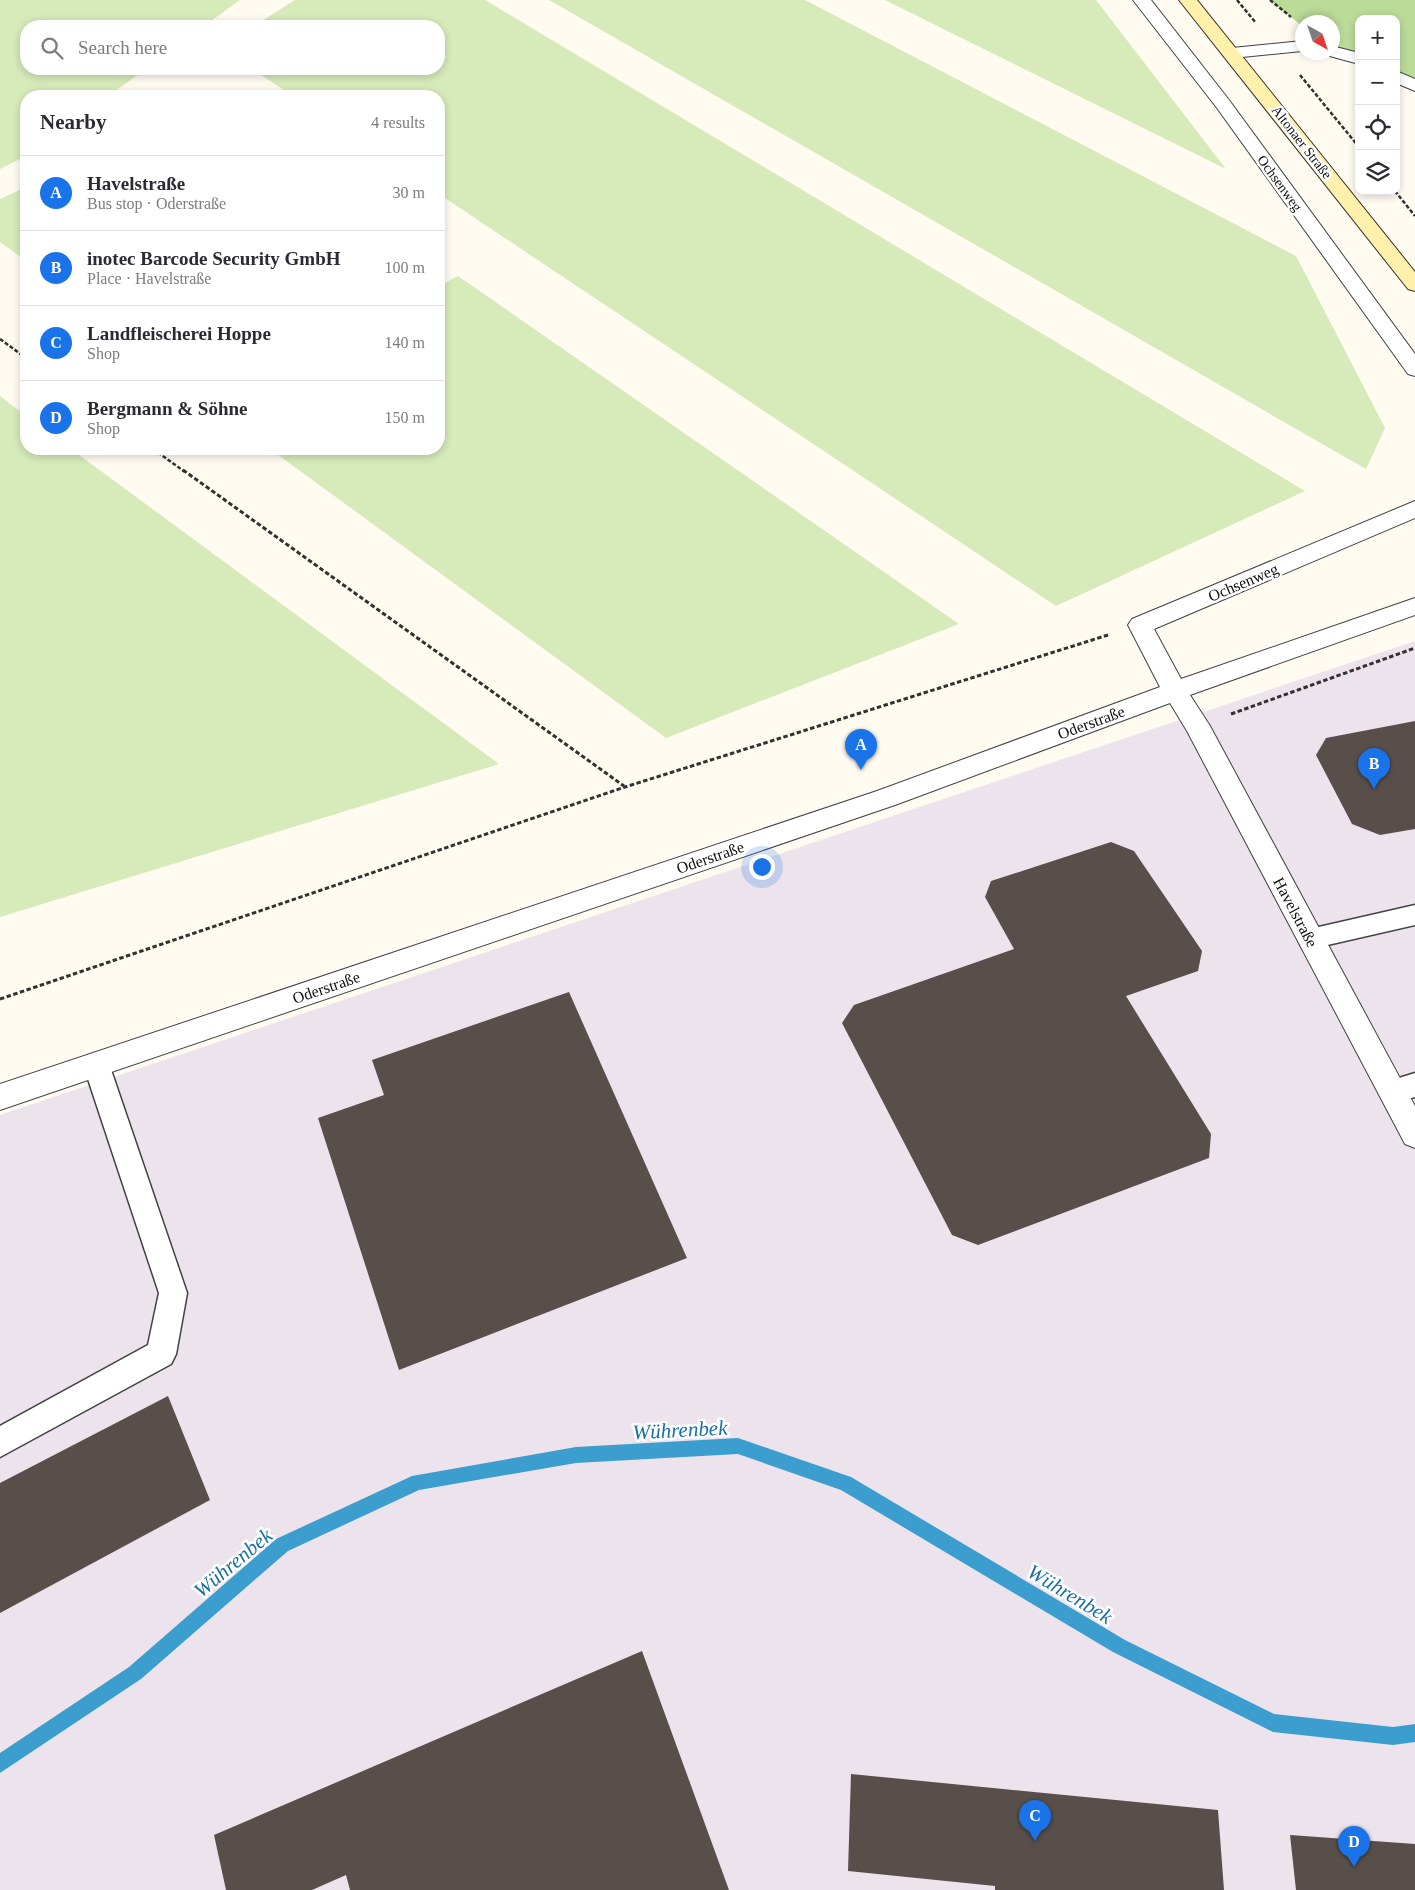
<!DOCTYPE html>
<meta charset="utf-8">
<style>
body{margin:0;font-family:"Times New Roman",serif;background:#f2f2f3;color:#2b2b33}
.controls{position:absolute;right:15px;top:15px;display:grid;overflow:hidden;border-radius:10px;box-shadow:0 2px 8px #0003}
.controls button{width:45px;height:45px;display:grid;place-items:center;padding:0;border:0;border-bottom:1px solid #e1e1e2;background:#fff;color:#2b2b33;font:25px sans-serif}
.compass{position:absolute;left:1295px;top:15px;width:45px;height:45px;border-radius:50%;background:#fff;box-shadow:0 2px 8px #0003;rotate:140deg}
.you{position:absolute;left:761px;top:866px;width:18px;height:18px;margin:-12px;border:4px solid #fff;border-radius:50%;background:#1a73e8;box-shadow:0 0 0 8px #1a73e833}
.badge{display:grid;place-items:center;width:32px;height:32px;border-radius:50%;background:#1a73e8;color:#fff;font-size:16px;font-weight:700}
.pin{position:absolute;translate:-50% -41px;filter:drop-shadow(0 1px 2px #0008)}
.pin::after{content:'';position:absolute;top:26px;width:18px;height:15px;background:inherit;clip-path:polygon(0 0,100% 0,50% 100%)}
.list{margin:0;padding:0;list-style:none}
h2{display:flex;justify-content:space-between;align-items:center;height:65px;margin:0;padding:0 20px;font-size:21px}
h2 small{font-size:16px;font-weight:400;color:#7c7c81}
.list li{display:grid;grid-template-columns:32px 1fr auto;gap:15px;align-items:center;box-sizing:border-box;height:75px;padding:0 20px;border-top:1px solid #e1e1e2}
.list b{display:block;font-size:19px;white-space:nowrap}
.list p{margin:0;font-size:16px;white-space:nowrap;color:#7c7c81}
.list em{font-size:16px;font-style:normal;color:#7c7c81}
.icon{flex:none;width:28px;height:28px;fill:none;stroke:currentColor;stroke-width:2;stroke-linecap:round;stroke-linejoin:round}
.map{position:relative;flex:none;width:1415px;height:1890px;overflow:hidden}
.search{position:absolute;background:#fff;box-shadow:0 2px 8px #0003;left:20px;top:20px;width:425px;height:55px;display:flex;align-items:center;gap:12px;box-sizing:border-box;padding:0 18px;border-radius:20px;color:#7c7c81;font-size:19px}
.panel{position:absolute;background:#fff;box-shadow:0 2px 8px #0003;left:20px;top:90px;width:425px;height:365px;border-radius:20px}
.map>svg:first-child{display:block}
.industrial{fill:#ece3ed}
.green{fill:#d6eaba}
.forest{fill:#bbdb99}
.lines{fill:none;stroke-linecap:round;stroke-linejoin:round}
.stream{fill:#3c9ece;fill-rule:evenodd}
.building{fill:#584f4b}
.service-casing{stroke:#424242;stroke-width:3}
.minor-casing{stroke:#424242;stroke-width:2}
.secondary-casing{stroke:#313131;stroke-width:2}
.path-far1{stroke:#313131;stroke-width:2.5;stroke-dasharray:4 2;stroke-linecap:butt}
.path{stroke:#313131;stroke-width:3;stroke-dasharray:4.5 2.5;stroke-linecap:butt}
.service{fill:#fff;fill-rule:evenodd}
.minor{fill:#fff;fill-rule:evenodd}
.secondary{fill:#fff0ac;fill-rule:evenodd}
.labels{text-anchor:middle;stroke-width:5;stroke-linejoin:round;paint-order:stroke}
.far-street-label{font-size:14px;fill:#0f0f0f;stroke:#fff}
.street-label{font-size:16px;fill:#0f0f0f;stroke:#fff}
.near-water-label{font-size:21px;font-style:italic;fill:#176fa2;stroke:#fff}
</style>
<div class="map">
<svg width="1415" height="1890" viewBox="0 0 1415 1890">
<rect width="100%" height="100%" fill="#fffbf1"/>
<!-- industrial -->
<path class="industrial" d="M 1415,641 L 1415,1890 L 0,1890 L 0,1115 Z"/>
<!-- green -->
<path class="green" d="M 0,0 L 240,0 L 204,26 L 26,26 L 26,69 L 146,69 L 108,96 L 26,96 L 26,156 L 0,169 Z
M 295,0 L 485,0 L 1305,491 L 1056,606 L 439,194 L 439,96 L 293,96 L 252,69 L 439,69 L 439,26 L 254,26 Z
M 549,0 L 805,0 L 1296,256 L 1385,428 L 1366,469 Z
M 885,0 L 1096,0 L 1226,169 Z
M 26,187 L 26,261 L 0,242 L 0,199 Z
M 458,276 L 959,624 L 666,738 L 270,449 L 439,449 L 439,286 Z
M 0,396 L 26,416 L 26,449 L 71,449 L 499,764 L 0,917 Z"/>
<!-- forest -->
<path class="forest" d="M 1270,0 L 1415,0 L 1415,86 L 1396,76 L 1396,19 L 1359,19 L 1359,59 L 1333,50 L 1332,22 L 1302,22 L 1302,26 Z"/>
<g class="lines">
<!-- stream -->
<path class="stream" d="M 738,1438 L 851,1477 L 1125,1640 L 1274,1714 L 1393,1727 L 1415,1724 L 1415,1742 L 1393,1745 L 1273,1732 L 1113,1652 L 841,1490 L 738,1454 L 576,1463 L 419,1490 L 288,1551 L 141,1679 L 0,1773 L 0,1753 L 129,1667 L 276,1539 L 412,1476 L 576,1447 Z"/>
</g>
<!-- building -->
<path class="building" d="M 1415,721 L 1415,829 L 1380,835 L 1352,824 L 1316,755 L 1326,738 Z
M 1111,842 L 1134,851 L 1202,951 L 1198,971 L 1126,996 L 1211,1134 L 1209,1158 L 978,1245 L 952,1235 L 842,1023 L 854,1005 L 1014,949 L 985,897 L 991,881 Z
M 569,992 L 687,1258 L 399,1370 L 318,1118 L 384,1095 L 372,1060 Z
M 168,1396 L 210,1500 L 0,1613 L 0,1483 Z
M 642,1651 L 729,1890 L 350,1890 L 346,1875 L 312,1890 L 226,1890 L 214,1835 Z
M 851,1774 L 1218,1810 L 1224,1890 L 995,1890 L 995,1886 L 848,1871 Z
M 1290,1835 L 1415,1844 L 1415,1890 L 1296,1890 Z"/>
<g class="lines">
<defs>
<path id="service" d="M 1415,905 L 1415,925 L 1310,949 L 1301,946 L 1298,939 L 1301,932 L 1310,929 Z
M 96,1053 L 105,1056 L 109,1064 L 187,1293 L 176,1354 L 171,1364 L 0,1457 L 0,1426 L 148,1345 L 159,1293 L 83,1064 L 87,1056 Z
M 1415,1073 L 1415,1097 L 1392,1103 L 1383,1099 L 1379,1091 L 1383,1083 Z"/>
<path id="minor" d="M 1133,0 L 1151,0 L 1229,100 L 1415,354 L 1415,376 L 1408,374 L 1217,108 Z
M 1302,41 L 1302,51 L 1232,58 L 1226,57 L 1223,53 L 1226,49 L 1232,48 Z
M 1332,46 L 1359,53 L 1359,64 L 1326,55 L 1324,52 L 1332,52 Z
M 1396,71 L 1415,79 L 1415,91 L 1396,83 Z
M 1415,501 L 1415,518 L 1154,629 L 1181,679 L 1415,598 L 1415,615 L 1190,695 L 1210,726 L 1415,1106 L 1415,1148 L 1405,1144 L 1187,731 L 1170,703 L 895,805 L 0,1110 L 0,1084 L 877,791 L 1160,687 L 1128,625 L 1132,619 Z"/>
<path id="secondary" d="M 1179,0 L 1197,0 L 1415,272 L 1415,291 L 1408,289 Z"/>
</defs>
<!-- service casing -->
<use href="#service" class="service-casing"/>
<!-- minor casing -->
<use href="#minor" class="minor-casing"/>
<!-- secondary casing -->
<use href="#secondary" class="secondary-casing"/>
<!-- path-far1 -->
<path class="path-far1" d="M 1237,0 L 1256,23
M 1270,0 L 1291,17
M 1300,75 L 1359,147
M 1395,191 L 1415,216
M 0,339 L 26,358
M 153,449 L 185,472"/>
<!-- path -->
<path class="path" d="M 183,470 L 624,786
M 1231,714 L 1415,648
M 0,999 L 625,787 L 1108,635"/>
<!-- service -->
<use href="#service" class="service"/>
<!-- minor -->
<use href="#minor" class="minor"/>
<!-- secondary -->
<use href="#secondary" class="secondary"/>
</g>
<g class="labels">
<!-- far-street labels -->
<g class="far-street-label">
<text transform="translate(1302 142) rotate(52)" y="5">Altonaer Straße</text>
<text transform="translate(1280 183) rotate(54)" y="5">Ochsenweg</text>
</g>
<!-- street labels -->
<g class="street-label">
<text transform="translate(1243 582) rotate(-23)" y="6">Ochsenweg</text>
<text transform="translate(1091 722) rotate(-20)" y="6">Oderstraße</text>
<text transform="translate(710 857) rotate(-19)" y="6">Oderstraße</text>
<text transform="translate(1296 912) rotate(62)" y="6">Havelstraße</text>
<text transform="translate(326 987) rotate(-19)" y="6">Oderstraße</text>
</g>
<!-- near-water labels -->
<g class="near-water-label">
<text transform="translate(680 1430) rotate(-3)" y="7">Wührenbek</text>
<text transform="translate(233 1563) rotate(-40)" y="7">Wührenbek</text>
<text transform="translate(1070 1594) rotate(31)" y="7">Wührenbek</text>
</g>
</g>
</svg>
<div class="controls">
<button>+</button>
<button>−</button>
<button><svg class="icon" aria-label="locate" viewBox="0 0 24 24"><circle cx="12" cy="12" r="6"/><path d="M12 2v4M12 18v4M2 12h4M18 12h4"/></svg></button>
<button><svg class="icon" aria-label="layers" viewBox="0 0 24 24"><path d="M12 4l9 5-9 5-9-5zM3 14l9 5 9-5"/></svg></button>
</div>
<svg class="compass" viewBox="-18 -18 36 36"><path d="M0-13l5 13h-10z" fill="#e53935"/><path d="M0 13l5-13h-10z" fill="#7c7c81"/></svg>
<div class="you"></div>
<div class="pin badge" style="left:861px;top:770px">A</div>
<div class="pin badge" style="left:1374px;top:789px">B</div>
<div class="pin badge" style="left:1035px;top:1841px">C</div>
<div class="pin badge" style="left:1354px;top:1867px">D</div>
<div class="search"><svg class="icon" aria-label="search" viewBox="0 0 24 24"><circle cx="10" cy="10" r="6"/><path d="M15 15l6 6"/></svg>Search here</div>
<section class="panel">
<h2>Nearby<small>4 results</small></h2>
<ul class="list">
<li><span class="badge">A</span><div><b>Havelstraße</b><p>Bus stop · Oderstraße</p></div><em>30 m</em></li>
<li><span class="badge">B</span><div><b>inotec Barcode Security GmbH</b><p>Place · Havelstraße</p></div><em>100 m</em></li>
<li><span class="badge">C</span><div><b>Landfleischerei Hoppe</b><p>Shop</p></div><em>140 m</em></li>
<li><span class="badge">D</span><div><b>Bergmann &amp; Söhne</b><p>Shop</p></div><em>150 m</em></li>
</ul>
</section>
</div>
